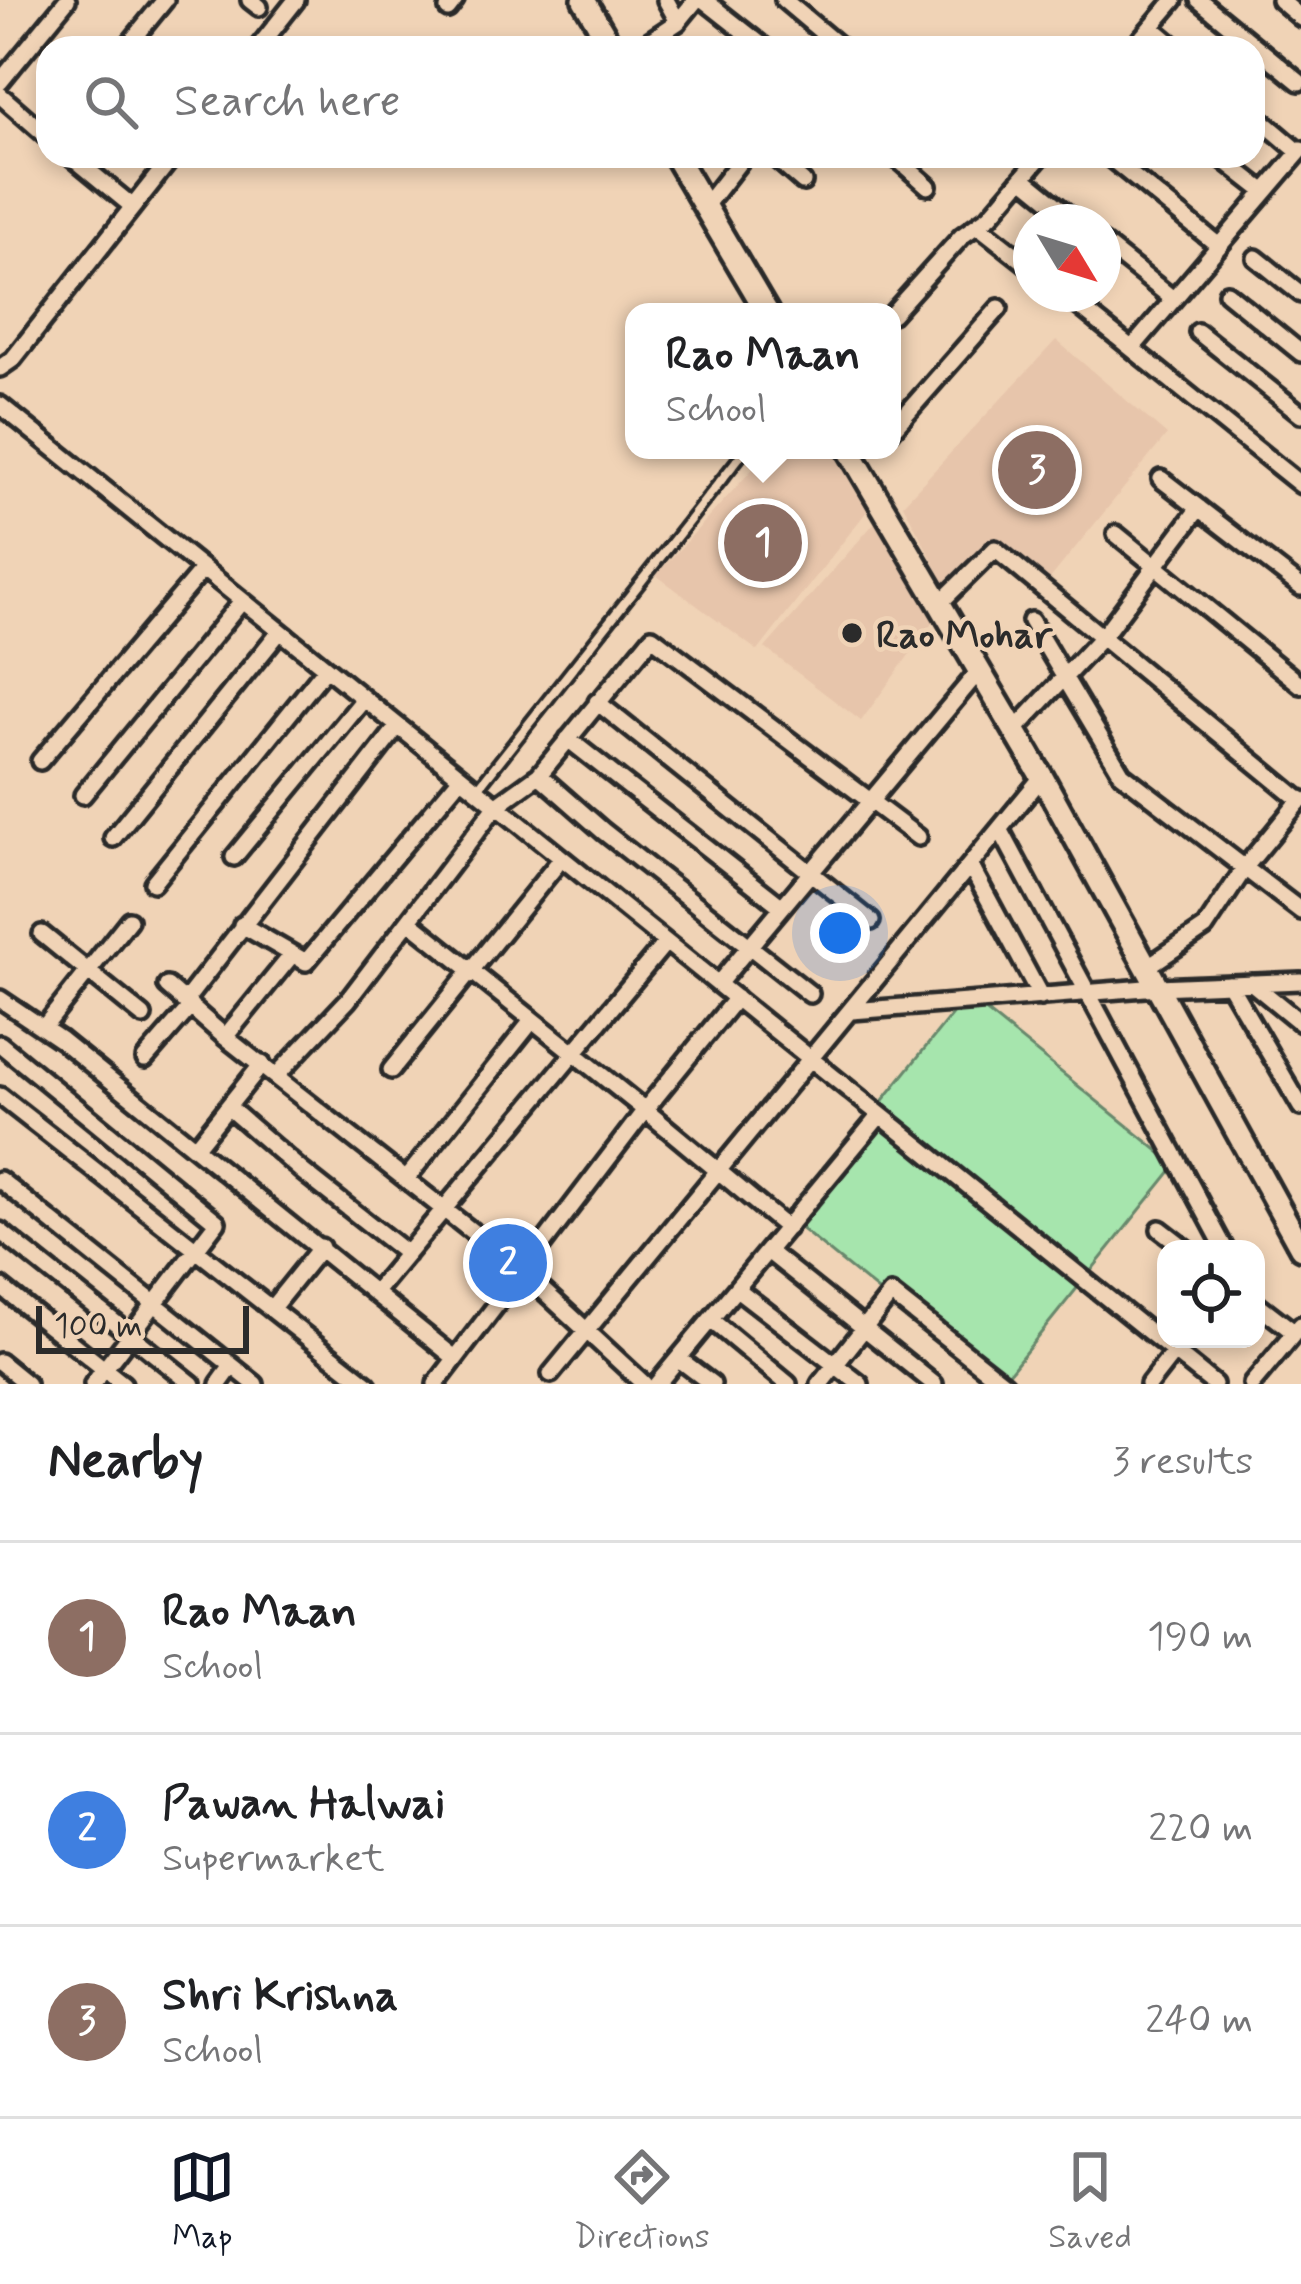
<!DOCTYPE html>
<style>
body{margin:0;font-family:Mynerve,sans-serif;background:#f2f2f2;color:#202124}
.controls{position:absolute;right:36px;bottom:36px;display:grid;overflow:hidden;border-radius:24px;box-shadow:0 6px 18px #0003}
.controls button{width:108px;height:108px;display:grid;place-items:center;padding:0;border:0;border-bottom:3px solid #e0e0e0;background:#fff;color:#202124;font:60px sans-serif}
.compass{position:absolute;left:1013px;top:204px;width:108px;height:108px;border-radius:50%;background:#fff;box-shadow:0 6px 18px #0003;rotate:128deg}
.scale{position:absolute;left:36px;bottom:30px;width:213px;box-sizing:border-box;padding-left:12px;border:6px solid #2b2b2b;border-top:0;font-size:33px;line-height:42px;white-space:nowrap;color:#2b2b2b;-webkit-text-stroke:9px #f0d3b6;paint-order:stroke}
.you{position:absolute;left:840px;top:933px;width:42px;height:42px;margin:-30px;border:9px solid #fff;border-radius:50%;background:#1a73e8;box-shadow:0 0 0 18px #1a73e833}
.badge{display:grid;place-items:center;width:78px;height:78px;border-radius:50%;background:#111827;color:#fff;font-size:39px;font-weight:700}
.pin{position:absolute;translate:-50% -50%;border:6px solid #fff;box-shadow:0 3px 12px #0006}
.popup{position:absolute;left:625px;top:303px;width:276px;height:156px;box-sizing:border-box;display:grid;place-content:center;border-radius:24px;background:#fff;filter:drop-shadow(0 3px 9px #0005);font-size:39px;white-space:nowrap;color:#757577}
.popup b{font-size:45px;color:#202124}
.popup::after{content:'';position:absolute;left:50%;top:100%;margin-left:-24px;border:24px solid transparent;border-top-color:#fff}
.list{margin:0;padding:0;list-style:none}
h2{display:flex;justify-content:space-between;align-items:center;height:156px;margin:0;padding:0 48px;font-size:51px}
h2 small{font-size:39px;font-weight:400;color:#757577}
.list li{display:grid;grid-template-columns:78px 1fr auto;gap:36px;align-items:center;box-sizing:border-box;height:192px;padding:0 48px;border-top:3px solid #e0e0e0}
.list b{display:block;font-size:45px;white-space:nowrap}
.list p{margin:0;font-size:39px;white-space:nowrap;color:#757577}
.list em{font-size:39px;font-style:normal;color:#757577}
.icon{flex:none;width:66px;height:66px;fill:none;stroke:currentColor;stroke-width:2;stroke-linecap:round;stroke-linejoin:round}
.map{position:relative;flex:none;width:1301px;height:1384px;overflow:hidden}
.search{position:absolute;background:#fff;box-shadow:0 6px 18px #0003;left:36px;right:36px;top:36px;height:132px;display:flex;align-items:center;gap:30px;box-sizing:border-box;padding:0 42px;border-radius:36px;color:#757577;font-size:45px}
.sheet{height:732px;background:#fff}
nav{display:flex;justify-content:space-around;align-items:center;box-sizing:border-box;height:168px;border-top:3px solid #e0e0e0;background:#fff;font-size:33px;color:#757577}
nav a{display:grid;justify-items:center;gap:6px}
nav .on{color:#111827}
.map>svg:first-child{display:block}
.built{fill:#e7c5ab}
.green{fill:#a6e5ad;stroke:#68886c;stroke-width:3}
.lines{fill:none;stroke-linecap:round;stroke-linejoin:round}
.lane-casing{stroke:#2b2b2b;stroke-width:16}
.street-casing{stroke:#2b2b2b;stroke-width:24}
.secondary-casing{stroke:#2b2b2b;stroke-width:30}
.lane{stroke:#f0d3b6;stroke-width:8}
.street{stroke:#f0d3b6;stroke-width:15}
.secondary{stroke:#f0d3b6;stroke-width:21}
.poi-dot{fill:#2b2b2b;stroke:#f0d3b6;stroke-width:4.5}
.labels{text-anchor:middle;stroke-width:9;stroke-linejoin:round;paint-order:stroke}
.poi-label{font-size:39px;font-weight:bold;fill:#2b2b2b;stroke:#f0d3b6;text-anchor:start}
</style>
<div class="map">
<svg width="1301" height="1384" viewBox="0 0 1301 1384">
<rect width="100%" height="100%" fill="#f0d3b6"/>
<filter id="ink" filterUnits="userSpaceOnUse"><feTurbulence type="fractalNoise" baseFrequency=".00833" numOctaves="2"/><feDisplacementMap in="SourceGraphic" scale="24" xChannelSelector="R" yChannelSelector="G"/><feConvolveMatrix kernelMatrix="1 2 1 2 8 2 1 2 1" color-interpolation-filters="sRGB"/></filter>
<g filter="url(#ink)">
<!-- built -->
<path class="built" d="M 1056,340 L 1167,435 L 1036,596 L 995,554 L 955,603 L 903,504 Z
M 770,450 L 832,450 L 867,511 L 758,651 L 656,575 Z
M 876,521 L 936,618 L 861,721 L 765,648 Z"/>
<!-- green -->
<path class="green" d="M 967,996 L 1176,1165 L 1000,1384 L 993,1384 L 788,1218 Z"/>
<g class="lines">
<defs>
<path id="lane" d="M 478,788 L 745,450"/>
<path id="street" d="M 250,0 L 259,7
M 666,0 L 678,22
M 704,0 L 765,48
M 784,0 L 841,48
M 1199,0 L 1299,82
M 1280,0 L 1301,18
M 448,9 L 455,0
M 1151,27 L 1176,48
M 126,48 L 165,0
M 258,48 L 296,0
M 639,48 L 678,22 L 696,0
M 1133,48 L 1174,0
M 0,82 L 67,0
M 0,95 L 48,137
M 1253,113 L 1299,152
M 71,156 L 127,202
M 153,156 L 156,158
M 773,156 L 803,182
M 894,156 L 928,186
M 1108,156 L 1219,246
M 1219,156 L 1265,192
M 1023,178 L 1077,222
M 705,206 L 744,156
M 980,227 L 1031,267
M 1103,243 L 1173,299
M 1256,258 L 1301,294
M 1227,293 L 1301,353
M 1064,294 L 1301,485
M 892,314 L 962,236 L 990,216 L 1041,156
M 1198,332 L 1301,414
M 1132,348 L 1301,150
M 0,368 L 13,359 L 173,156
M 0,405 L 1214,1384
M 892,430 L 999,308
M 1161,479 L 1301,587
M 1116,534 L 1301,685
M 939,604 L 995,549 L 1301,801
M 1031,621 L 1122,774 L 1301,911
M 597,702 L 871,921
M 1014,731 L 1103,636 L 1199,508
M 568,739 L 782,907
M 40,761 L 203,569
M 539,775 L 603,831 L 810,994
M 83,795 L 242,601
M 1000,829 L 1225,1249
M 113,838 L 280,631
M 234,857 L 364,699
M 970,865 L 1041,997
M 153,883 L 326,668
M 409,921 L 645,1110 L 436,1384
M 242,925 L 306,962 L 461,777
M 42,934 L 143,1016
M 1147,967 L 1205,928 L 1246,866 L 1301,799
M 1252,983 L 1301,1023
M 718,984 L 979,671
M 1229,984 L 1301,1107
M 167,986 L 225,1037 L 521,1270 L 644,1384
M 736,998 L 645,1110 L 787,1228
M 0,999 L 61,1040 L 455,1358
M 185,1001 L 398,726
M 852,1011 L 1158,987 L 1301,981
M 44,1027 L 129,920
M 225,1037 L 291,956
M 0,1044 L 217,1222 L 93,1384
M 145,1059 L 191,1006
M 391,1070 L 562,858
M 277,1075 L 348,1000 L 496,806 L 539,775 L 652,637 L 918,837
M 0,1096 L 367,1384
M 228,1107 L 303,1172 L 407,1254
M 195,1148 L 262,1064
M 406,1179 L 531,1022
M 0,1180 L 255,1384
M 1160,1229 L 1186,1249
M 0,1231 L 192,1384
M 769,1252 L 934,1384
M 0,1286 L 123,1384
M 737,1289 L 860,1384
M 375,1292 L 666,942
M 1256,1303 L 1295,1333
M 271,1309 L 321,1247
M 711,1320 L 788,1384
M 679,1359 L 712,1384
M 0,1362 L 27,1384
M 551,1374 L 1042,777
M 219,1384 L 232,1366
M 657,1384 L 880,1115
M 820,1384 L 891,1294 L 1005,1384
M 1149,1384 L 1174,1352
M 1252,1384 L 1301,1325"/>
<path id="secondary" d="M 584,0 L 612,48
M 675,156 L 767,312
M 849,450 L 1042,777 L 1301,1248"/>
</defs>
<!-- lane casing -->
<use href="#lane" class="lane-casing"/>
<!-- street casing -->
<use href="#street" class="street-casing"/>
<!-- secondary casing -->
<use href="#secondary" class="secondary-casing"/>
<!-- lane -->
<use href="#lane" class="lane"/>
<!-- street -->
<use href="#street" class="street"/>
<!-- secondary -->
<use href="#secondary" class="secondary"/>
</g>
</g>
<!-- markers -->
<circle class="poi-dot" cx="852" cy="633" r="12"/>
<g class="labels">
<!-- poi labels -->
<g class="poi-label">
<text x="876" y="647">Rao Mohar</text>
</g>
</g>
</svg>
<div class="controls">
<button><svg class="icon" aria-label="locate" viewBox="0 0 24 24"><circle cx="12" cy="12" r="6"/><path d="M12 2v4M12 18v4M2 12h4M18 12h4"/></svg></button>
</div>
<svg class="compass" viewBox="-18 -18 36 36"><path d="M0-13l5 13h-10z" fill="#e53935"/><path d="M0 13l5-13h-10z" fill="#757577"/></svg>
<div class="scale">100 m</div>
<div class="you"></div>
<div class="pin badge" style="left:763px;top:543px;background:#8d6e63">1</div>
<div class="popup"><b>Rao Maan</b>School</div>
<div class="pin badge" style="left:508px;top:1263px;background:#3f7fe0">2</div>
<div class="pin badge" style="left:1037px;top:470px;background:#8d6e63">3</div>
<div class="search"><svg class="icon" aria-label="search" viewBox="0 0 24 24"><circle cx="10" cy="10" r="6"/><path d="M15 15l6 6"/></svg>Search here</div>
</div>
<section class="sheet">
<h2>Nearby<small>3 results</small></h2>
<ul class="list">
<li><span class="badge" style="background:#8d6e63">1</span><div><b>Rao Maan</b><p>School</p></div><em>190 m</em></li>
<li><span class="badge" style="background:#3f7fe0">2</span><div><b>Pawan Halwai</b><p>Supermarket</p></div><em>220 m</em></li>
<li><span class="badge" style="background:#8d6e63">3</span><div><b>Shri Krishna</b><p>School</p></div><em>240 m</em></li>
</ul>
</section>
<nav>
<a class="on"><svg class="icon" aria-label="map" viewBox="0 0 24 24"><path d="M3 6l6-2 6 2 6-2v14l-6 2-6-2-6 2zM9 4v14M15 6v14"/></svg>Map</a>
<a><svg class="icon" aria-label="directions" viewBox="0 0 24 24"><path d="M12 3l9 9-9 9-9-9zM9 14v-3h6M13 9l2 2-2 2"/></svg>Directions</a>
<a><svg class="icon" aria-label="saved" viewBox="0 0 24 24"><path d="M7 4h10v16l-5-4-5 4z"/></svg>Saved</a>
</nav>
